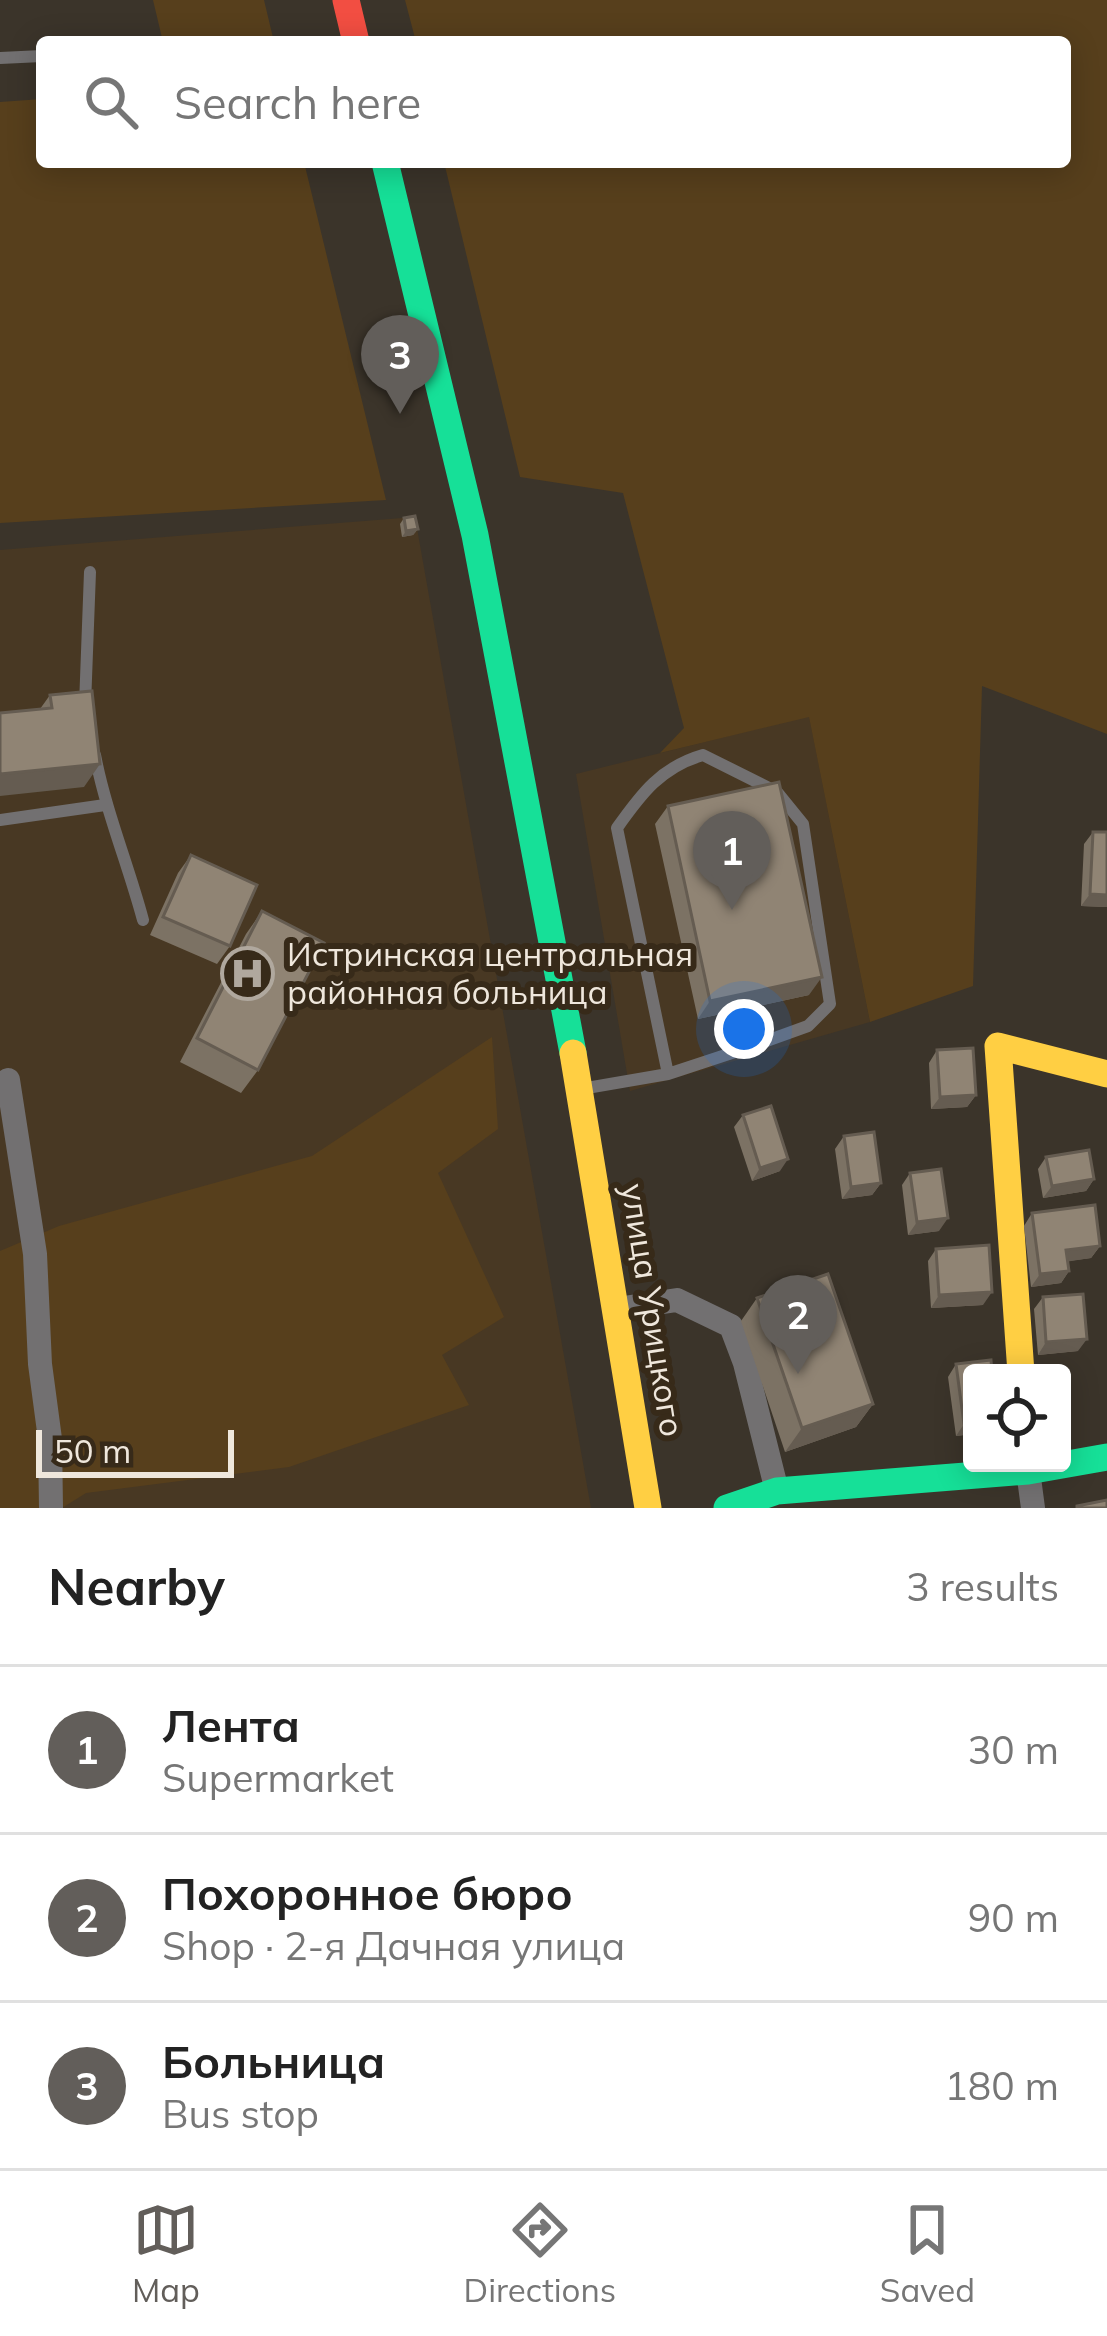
<!DOCTYPE html>
<meta charset="utf-8">
<style>
body{margin:0;font-family:Mulish,sans-serif;background:#f2f2f2;color:#222}
.controls{position:absolute;right:36px;bottom:36px;display:grid;overflow:hidden;border-radius:12px;box-shadow:0 6px 30px #0003}
.controls button{width:108px;height:108px;display:grid;place-items:center;padding:0;border:0;border-bottom:3px solid #e0e0e0;background:#fff;color:#222;font:60px sans-serif}
.scale{position:absolute;left:36px;bottom:30px;width:198px;box-sizing:border-box;padding-left:12px;border:6px solid #efe7dc;border-top:0;font-size:33px;line-height:42px;white-space:nowrap;color:#efe7dc;-webkit-text-stroke:9px #372a19;paint-order:stroke}
.you{position:absolute;left:744px;top:1029px;width:42px;height:42px;margin:-30px;border:9px solid #fff;border-radius:50%;background:#1a73e8;box-shadow:0 0 0 18px #1a73e833}
.badge{display:grid;place-items:center;width:78px;height:78px;border-radius:50%;background:#625e5a;color:#fff;font-size:39px;font-weight:700}
.pin{position:absolute;translate:-50% -99px;filter:drop-shadow(0 3px 6px #0008)}
.pin::after{content:'';position:absolute;top:63px;width:42px;height:36px;background:inherit;clip-path:polygon(0 0,100% 0,50% 100%)}
.list{margin:0;padding:0;list-style:none}
h2{display:flex;justify-content:space-between;align-items:center;height:156px;margin:0;padding:0 48px;font-size:51px}
h2 small{font-size:39px;font-weight:400;color:#767676}
.list li{display:grid;grid-template-columns:78px 1fr auto;gap:36px;align-items:center;box-sizing:border-box;height:168px;padding:0 48px;border-top:3px solid #e0e0e0}
.list b{display:block;font-size:45px;white-space:nowrap}
.list p{margin:0;font-size:39px;white-space:nowrap;color:#767676}
.list em{font-size:39px;font-style:normal;color:#767676}
.icon{flex:none;width:66px;height:66px;fill:none;stroke:currentColor;stroke-width:2;stroke-linecap:round;stroke-linejoin:round}
.map{position:relative;flex:none;width:1107px;height:1508px;overflow:hidden}
.search{position:absolute;background:#fff;box-shadow:0 6px 30px #0003;left:36px;right:36px;top:36px;height:132px;display:flex;align-items:center;gap:30px;box-sizing:border-box;padding:0 42px;border-radius:12px;color:#767676;font-size:45px}
.sheet{height:660px;background:#fff}
nav{display:flex;justify-content:space-around;align-items:center;box-sizing:border-box;height:168px;border-top:3px solid #e0e0e0;background:#fff;font-size:33px;color:#767676}
nav a{display:grid;justify-items:center;gap:6px}
nav .on{color:#625e5a}
.map>svg:first-child{display:block}
.built{fill:#483823}
.green{fill:#573f1c}
.lines{fill:none;stroke-linecap:round;stroke-linejoin:round}
.lane{stroke:#727071;stroke-width:12}
.street{stroke:#727071;stroke-width:24}
.fast{stroke:#16e098;stroke-width:27}
.slow{stroke:#ffcf43;stroke-width:27}
.jam{stroke:#f24e42;stroke-width:27}
.wall{fill:#7c7264}
.shaded-wall{fill:#655c51}
.building{fill:#908474;stroke:#655c51;stroke-width:3}
.labels{text-anchor:middle;stroke-width:12;stroke-linejoin:round;paint-order:stroke}
.poi-label{font-size:33px;fill:#efe7dc;stroke:#372a19;text-anchor:start}
.street-label{font-size:33px;fill:#efe7dc;stroke:#372a19}
</style>
<div class="map">
<svg width="1107" height="1508" viewBox="0 0 1107 1508">
<rect width="100%" height="100%" fill="#3b342a"/>
<!-- built -->
<path class="built" d="M 415,517 L 591,1508 L 0,1508 L 0,550 Z
M 809,716 L 870,1022 L 630,1091 L 576,774 Z"/>
<!-- green -->
<path class="green" d="M 153,0 L 264,0 L 274,42 L 163,42 Z
M 405,0 L 1107,0 L 1107,734 L 982,686 L 973,986 L 870,1022 L 809,717 L 660,753 L 684,728 L 623,493 L 520,477 L 444,162 L 1065,162 L 1065,42 L 416,42 Z
M 42,99 L 42,162 L 304,162 L 386,500 L 0,523 L 0,102 Z
M 492,1037 L 498,1129 L 438,1173 L 504,1317 L 442,1355 L 469,1405 L 289,1467 L 86,1493 L 62,1508 L 0,1508 L 0,1251 L 59,1226 L 312,1156 Z"/>
<g class="lines">
<!-- lane -->
<path class="lane" d="M 0,58 L 42,56
M 85,705 L 90,572
M 95,755 C 106,812 128,864 143,920
M 0,820 L 105,805
M 581,1089 L 668,1074 L 753,1046 L 808,1026 L 830,1004 L 803,824 L 777,792 L 703,755 C 661,767 641,794 617,828 L 668,1074"/>
<!-- street -->
<path class="street" d="M 8,1080 L 35,1254 L 40,1364 L 50,1439 L 51,1508
M 617,1309 L 677,1300 L 731,1326 L 745,1363 L 777,1491
M 1027,1463 L 1033,1508"/>
<!-- fast -->
<path class="fast" d="M 385,162 L 475,535 L 573,1053
M 727,1508 L 777,1491 L 1028,1471 L 1107,1457"/>
<!-- slow -->
<path class="slow" d="M 573,1053 L 648,1508
M 1021,1373 L 998,1046 L 1107,1074"/>
<!-- jam -->
<path class="jam" d="M 346,0 L 356,42"/>
</g>
<!-- wall -->
<path class="wall" d="M 404,518 L 418,529 L 413,535 L 402,537 L 400,524 Z
M 50,695 L 84,787 L 40,709 Z
M 668,806 L 809,995 L 698,1019 L 655,824 Z
M 1093,832 L 1107,907 L 1081,906 L 1084,844 Z
M 191,855 L 230,946 L 217,964 L 150,935 L 178,873 Z
M 262,911 L 258,1070 L 241,1093 L 180,1062 L 246,934 Z
M 937,1050 L 976,1095 L 967,1107 L 931,1109 L 929,1063 Z
M 743,1115 L 780,1171 L 752,1181 L 734,1127 Z
M 844,1136 L 881,1183 L 872,1195 L 842,1199 L 835,1149 Z
M 1046,1157 L 1094,1179 L 1086,1191 L 1043,1198 L 1038,1169 Z
M 910,1173 L 939,1231 L 908,1235 L 902,1185 Z
M 1032,1213 L 1100,1246 L 1091,1258 L 1068,1261 L 1069,1271 L 1061,1283 L 1031,1287 L 1024,1226 Z
M 936,1249 L 983,1305 L 931,1308 L 928,1261 Z
M 1043,1297 L 1078,1351 L 1038,1355 L 1034,1309 Z
M 757,1298 L 873,1404 L 856,1427 L 785,1452 L 741,1321 Z
M 956,1364 L 972,1434 L 956,1436 L 948,1377 Z"/>
<!-- shaded-wall -->
<path class="shaded-wall" d="M 418,529 L 413,535 L 402,537 L 406,531 Z
M 100,764 L 84,787 L 0,796 L 0,774 Z
M 1090,894 L 1107,895 L 1107,907 L 1081,906 Z
M 822,977 L 809,995 L 698,1019 L 710,1001 Z
M 976,1095 L 967,1107 L 931,1109 L 940,1097 Z
M 788,1159 L 780,1171 L 752,1181 L 760,1168 Z
M 1094,1179 L 1086,1191 L 1043,1198 L 1052,1186 Z
M 881,1183 L 872,1195 L 842,1199 L 851,1187 Z
M 948,1218 L 939,1231 L 908,1235 L 917,1222 Z
M 1100,1246 L 1091,1258 L 1058,1263 L 1066,1250 Z
M 1069,1271 L 1061,1283 L 1031,1287 L 1040,1274 Z
M 992,1292 L 983,1305 L 931,1308 L 939,1295 Z
M 1087,1339 L 1078,1351 L 1038,1355 L 1046,1342 Z
M 873,1404 L 856,1427 L 785,1452 L 802,1428 Z
M 972,1423 L 972,1434 L 956,1436 L 964,1424 Z"/>
<!-- building -->
<path class="building" d="M 415,516 L 418,529 L 406,531 L 404,518 Z
M 92,691 L 100,764 L 0,774 L 0,713 L 52,708 L 50,695 Z
M 779,782 L 822,977 L 710,1001 L 668,806 Z
M 1093,832 L 1107,832 L 1107,895 L 1090,894 Z
M 191,855 L 257,885 L 230,946 L 163,917 Z
M 262,911 L 324,943 L 258,1070 L 197,1038 Z
M 973,1048 L 976,1095 L 940,1097 L 937,1050 Z
M 771,1106 L 788,1159 L 760,1168 L 743,1115 Z
M 874,1132 L 881,1183 L 851,1187 L 844,1136 Z
M 1089,1150 L 1094,1179 L 1052,1186 L 1046,1157 Z
M 941,1169 L 948,1218 L 917,1222 L 910,1173 Z
M 1095,1205 L 1100,1246 L 1066,1250 L 1069,1271 L 1040,1274 L 1032,1213 Z
M 989,1245 L 992,1292 L 939,1295 L 936,1249 Z
M 828,1274 L 873,1404 L 802,1428 L 757,1298 Z
M 1083,1294 L 1087,1339 L 1046,1342 L 1043,1297 Z
M 991,1360 L 992,1373 L 972,1373 L 972,1423 L 964,1424 L 956,1364 Z
M 1107,1500 L 1107,1508 L 1077,1508 L 1077,1506 Z"/>
<!-- icons -->
<defs>
<symbol id="hospital-ring" viewBox="-11 -11 22 22"><circle r="9.5" fill="#372a19" stroke="#b0a89e" stroke-width="1.5"/><path d="M-5-5h3v3.5h4V-5h3V5h-3V1.5h-4V5h-3Z" fill="#b0a89e"/></symbol>
</defs>
<g fill-rule="evenodd">
<use href="#hospital-ring" x="218" y="944" width="59" height="59"/>
</g>
<g class="labels">
<!-- poi labels -->
<g class="poi-label">
<text x="287" y="966">Истринская центральная<tspan x="287" dy="38">районная больница</tspan></text>
</g>
<!-- street labels -->
<g class="street-label">
<text transform="translate(653 1310) rotate(81)" y="12">улица Урицкого</text>
</g>
</g>
</svg>
<div class="controls">
<button><svg class="icon" aria-label="locate" viewBox="0 0 24 24"><circle cx="12" cy="12" r="6"/><path d="M12 2v4M12 18v4M2 12h4M18 12h4"/></svg></button>
</div>
<div class="scale">50 m</div>
<div class="you"></div>
<div class="pin badge" style="left:732px;top:910px">1</div>
<div class="pin badge" style="left:798px;top:1374px">2</div>
<div class="pin badge" style="left:400px;top:414px">3</div>
<div class="search"><svg class="icon" aria-label="search" viewBox="0 0 24 24"><circle cx="10" cy="10" r="6"/><path d="M15 15l6 6"/></svg>Search here</div>
</div>
<section class="sheet">
<h2>Nearby<small>3 results</small></h2>
<ul class="list">
<li><span class="badge">1</span><div><b>Лента</b><p>Supermarket</p></div><em>30 m</em></li>
<li><span class="badge">2</span><div><b>Похоронное бюро</b><p>Shop · 2-я Дачная улица</p></div><em>90 m</em></li>
<li><span class="badge">3</span><div><b>Больница</b><p>Bus stop</p></div><em>180 m</em></li>
</ul>
</section>
<nav>
<a class="on"><svg class="icon" aria-label="map" viewBox="0 0 24 24"><path d="M3 6l6-2 6 2 6-2v14l-6 2-6-2-6 2zM9 4v14M15 6v14"/></svg>Map</a>
<a><svg class="icon" aria-label="directions" viewBox="0 0 24 24"><path d="M12 3l9 9-9 9-9-9zM9 14v-3h6M13 9l2 2-2 2"/></svg>Directions</a>
<a><svg class="icon" aria-label="saved" viewBox="0 0 24 24"><path d="M7 4h10v16l-5-4-5 4z"/></svg>Saved</a>
</nav>
